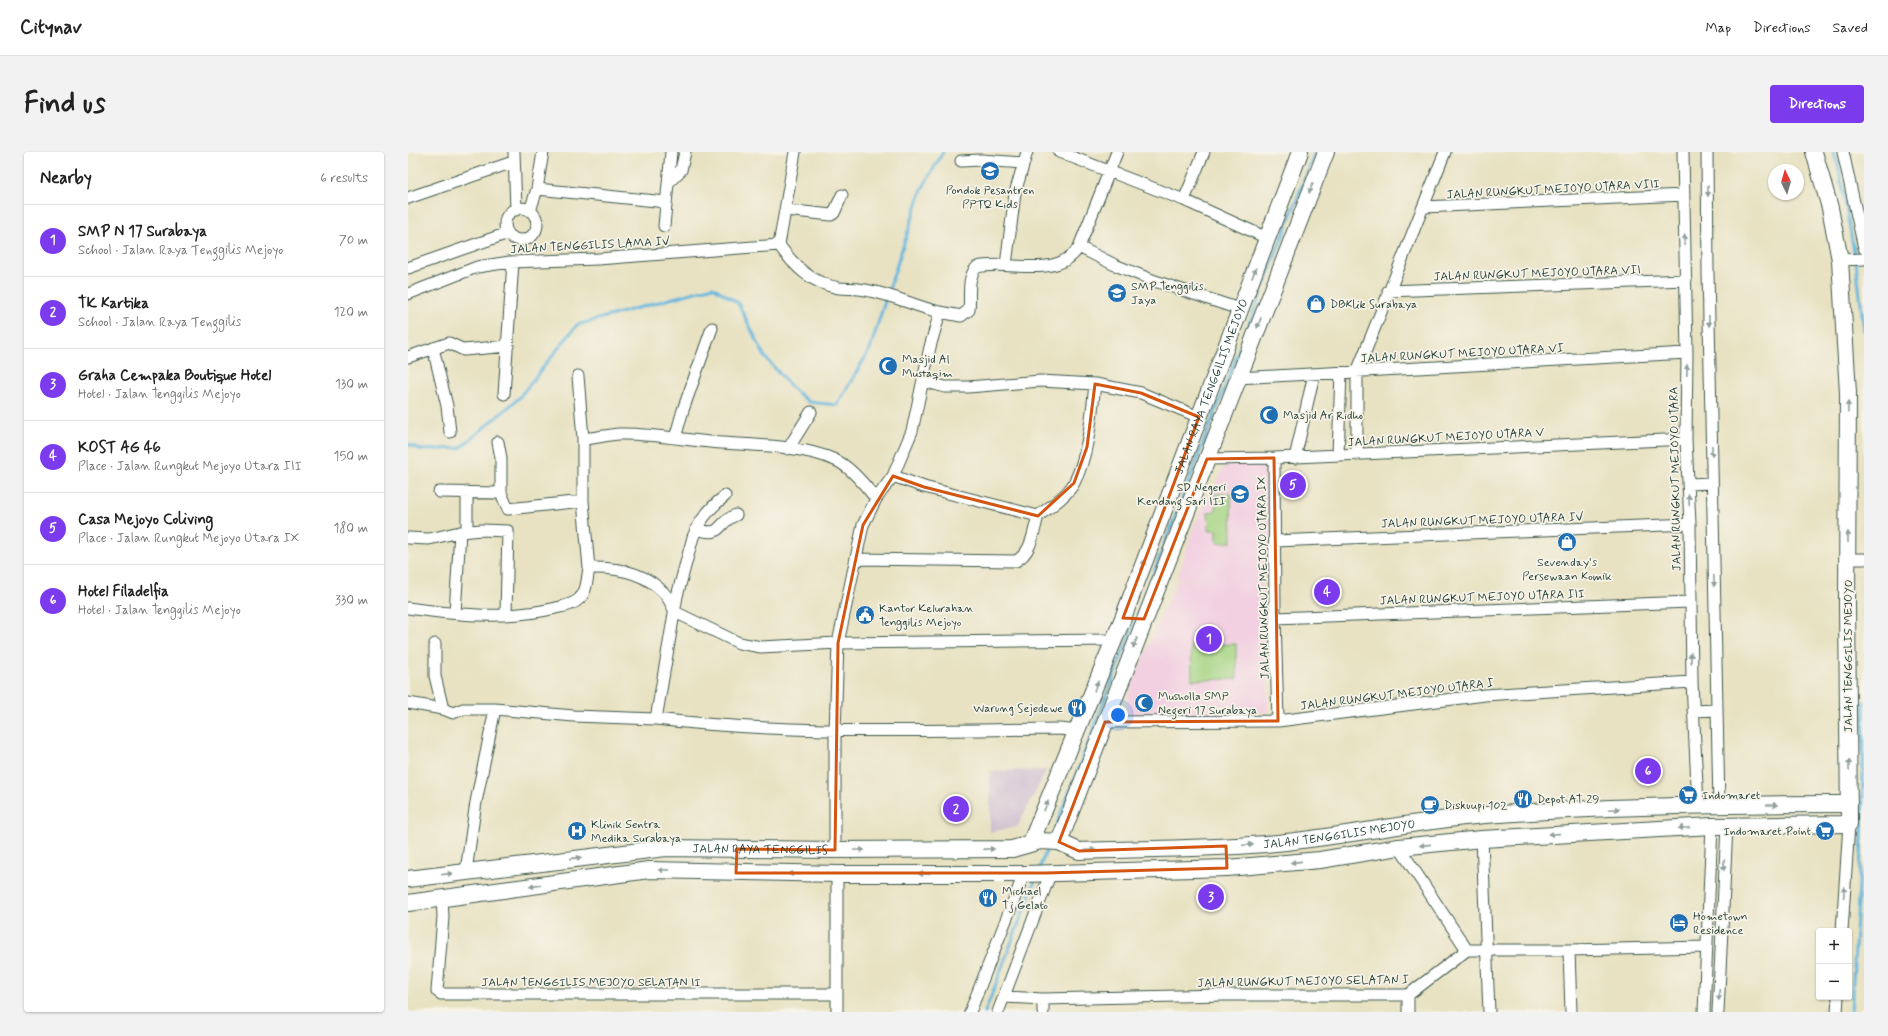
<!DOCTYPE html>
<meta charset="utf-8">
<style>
body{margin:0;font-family:Mynerve,sans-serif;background:#f2f2f2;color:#222}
.controls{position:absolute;right:12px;bottom:12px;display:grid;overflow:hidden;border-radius:4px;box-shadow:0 1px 3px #0004}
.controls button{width:36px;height:36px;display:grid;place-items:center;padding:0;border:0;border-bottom:1px solid #e0e0e0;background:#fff;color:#222;font:20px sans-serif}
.compass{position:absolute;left:1360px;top:12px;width:36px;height:36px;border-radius:50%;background:#fff;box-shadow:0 1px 3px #0004;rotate:355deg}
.you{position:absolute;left:710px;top:563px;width:14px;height:14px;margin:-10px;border:3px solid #fff;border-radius:50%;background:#1a73e8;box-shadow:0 0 0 6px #1a73e833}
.badge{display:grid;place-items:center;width:26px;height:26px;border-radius:50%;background:#7c3aed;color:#fff;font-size:13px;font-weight:700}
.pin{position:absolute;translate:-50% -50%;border:2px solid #fff;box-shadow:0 1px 4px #0006}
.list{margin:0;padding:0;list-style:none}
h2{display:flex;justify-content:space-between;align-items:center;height:52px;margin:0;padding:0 16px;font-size:17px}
h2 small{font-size:13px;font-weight:400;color:#767676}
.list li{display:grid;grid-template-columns:26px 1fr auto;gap:12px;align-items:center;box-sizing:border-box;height:72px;padding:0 16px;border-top:1px solid #e0e0e0}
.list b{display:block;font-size:15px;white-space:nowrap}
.list p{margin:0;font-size:13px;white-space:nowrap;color:#767676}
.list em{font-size:13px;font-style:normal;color:#767676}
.map{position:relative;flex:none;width:1456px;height:860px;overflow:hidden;border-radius:4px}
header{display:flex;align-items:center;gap:24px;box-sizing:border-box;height:56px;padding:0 20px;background:#fff;border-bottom:1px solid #e0e0e0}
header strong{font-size:19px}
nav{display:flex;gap:22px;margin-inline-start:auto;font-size:14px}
.intro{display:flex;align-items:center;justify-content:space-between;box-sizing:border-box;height:96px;padding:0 24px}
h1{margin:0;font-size:28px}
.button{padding:10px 18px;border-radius:4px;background:#7c3aed;color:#fff;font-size:14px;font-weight:700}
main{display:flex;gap:24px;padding:0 24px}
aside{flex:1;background:#fff;border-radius:4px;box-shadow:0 1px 3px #0004}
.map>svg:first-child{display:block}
.built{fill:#f2cfe1}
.industrial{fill:#cfbdcf}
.green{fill:#a5d483;stroke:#62885c}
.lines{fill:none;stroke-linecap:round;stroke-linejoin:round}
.stream{stroke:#62b6de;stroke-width:3}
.street-casing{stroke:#3d5649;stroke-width:13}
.secondary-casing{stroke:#3d5649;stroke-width:18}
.street{stroke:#fff;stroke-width:11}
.secondary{stroke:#fff;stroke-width:16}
.oneway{fill:#8f9e9a}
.marked{fill:none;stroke:#d45610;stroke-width:3;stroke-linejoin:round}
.labels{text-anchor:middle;stroke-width:3.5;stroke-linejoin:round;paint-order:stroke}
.street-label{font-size:12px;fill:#1f3d34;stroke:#f7f3e8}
.poi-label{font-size:12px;fill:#1f3d34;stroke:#f7f3e8;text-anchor:start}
</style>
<header>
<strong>Citynav</strong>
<nav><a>Map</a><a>Directions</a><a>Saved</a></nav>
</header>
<div class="intro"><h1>Find us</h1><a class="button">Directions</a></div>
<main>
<aside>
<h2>Nearby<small>6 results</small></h2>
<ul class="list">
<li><span class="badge">1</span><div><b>SMP N 17 Surabaya</b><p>School · Jalan Raya Tenggilis Mejoyo</p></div><em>70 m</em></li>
<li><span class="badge">2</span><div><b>TK Kartika</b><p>School · Jalan Raya Tenggilis</p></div><em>120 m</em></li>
<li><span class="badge">3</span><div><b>Graha Cempaka Boutique Hotel</b><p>Hotel · Jalan Tenggilis Mejoyo</p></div><em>130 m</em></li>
<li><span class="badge">4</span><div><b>KOST AG 46</b><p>Place · Jalan Rungkut Mejoyo Utara III</p></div><em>150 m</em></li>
<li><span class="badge">5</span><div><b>Casa Mejoyo Coliving</b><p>Place · Jalan Rungkut Mejoyo Utara IX</p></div><em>180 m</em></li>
<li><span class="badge">6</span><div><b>Hotel Filadelfia</b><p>Hotel · Jalan Tenggilis Mejoyo</p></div><em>330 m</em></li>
</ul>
</aside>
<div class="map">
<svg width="1456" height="860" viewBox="0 0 1456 860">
<rect width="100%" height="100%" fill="#f7f3e8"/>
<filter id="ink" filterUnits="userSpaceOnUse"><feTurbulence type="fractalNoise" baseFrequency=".025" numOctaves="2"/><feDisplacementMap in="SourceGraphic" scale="8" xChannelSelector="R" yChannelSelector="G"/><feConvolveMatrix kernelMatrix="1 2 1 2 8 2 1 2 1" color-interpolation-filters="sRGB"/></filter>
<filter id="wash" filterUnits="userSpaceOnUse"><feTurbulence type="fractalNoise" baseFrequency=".012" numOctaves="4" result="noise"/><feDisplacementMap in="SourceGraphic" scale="16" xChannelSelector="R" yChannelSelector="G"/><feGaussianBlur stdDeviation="0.9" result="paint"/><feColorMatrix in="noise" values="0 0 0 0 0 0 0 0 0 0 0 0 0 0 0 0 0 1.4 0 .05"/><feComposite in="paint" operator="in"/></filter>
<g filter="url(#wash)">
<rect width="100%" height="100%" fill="#e8e2c2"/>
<!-- built -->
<path class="built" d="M 861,311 L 863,422 L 840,426 L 854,425 L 861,560 L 806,566 L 719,568 L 719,545 L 769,428 L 825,427 L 769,427 L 787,371 L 818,312 Z"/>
<!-- industrial -->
<path class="industrial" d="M 639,618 L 609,675 L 582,680 L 582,619 Z"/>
<!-- green -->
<path class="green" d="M 823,341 L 824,390 L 809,391 L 809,378 L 801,378 L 800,360 L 808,359 L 807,342 Z
M 828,492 L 829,527 L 784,528 L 783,493 Z"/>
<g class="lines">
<!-- stream -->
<path class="stream" d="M 1425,0 L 1430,12 L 1447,105
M 1448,110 L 1456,178
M 480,140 L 514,37 L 535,0
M 0,292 L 14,298 L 52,296 L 110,247 L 169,173 L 305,135 L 330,151 L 357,205 L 386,238 L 401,250 L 429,253 L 462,197 L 478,146
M 644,685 L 907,0
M 631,717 L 640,694
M 577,860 L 628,726
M 1443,860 L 1454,685 L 1456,550"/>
</g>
</g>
<g filter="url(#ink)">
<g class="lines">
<defs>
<path id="street" d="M 106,0 L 108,58
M 651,0 L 776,48 L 859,86
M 1275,0 L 1279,201 L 1278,287 L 1282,372 L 1284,530 L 1290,654
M 1299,0 L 1300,120 L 1311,653
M 1435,0 L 1456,96
M 553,9 L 573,8 L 616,11
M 260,31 L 273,18 L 277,0
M 129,37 L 258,50
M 0,46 L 105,10
M 776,48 L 796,0
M 1016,55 L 1276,43
M97 72a16 16 0 1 1 32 0a16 16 0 1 1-32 0Z
M 378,58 L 423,63 L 426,61 L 434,43
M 122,59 L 129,37 L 135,0
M 256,74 L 263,0
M 371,93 C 387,115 403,131 431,136 C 441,137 452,136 462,139 C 486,143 508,155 532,160 L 522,195 L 504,279 L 485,324 L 468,347 L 455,373 L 430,491 L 427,579 L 427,698
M 371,93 L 387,0
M 671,95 L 707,113 L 747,129 L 831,157
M 1432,108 L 1456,107
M 598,113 L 607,41 L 619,0
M 0,116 L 100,81
M 980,139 L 1278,128
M 0,142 L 69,115 L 102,110 L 190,107 L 371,93
M 532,160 L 553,164 L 561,158 C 563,144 558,126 569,115 C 601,107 649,129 671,95 L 709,0
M 25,196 L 39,254 L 42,280
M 0,205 L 41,191 L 56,198 L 100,194
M 170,224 L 175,287 L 175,349 L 181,416
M 830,226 L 1279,201
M 515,229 L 537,235 L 560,235 L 632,229 L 687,232 L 733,241 L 791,265
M 96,242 L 105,110
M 267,286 L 275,258 L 304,176
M 175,287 C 187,286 199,283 211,282 C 246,281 280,289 314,291 C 348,293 396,294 427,308 C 442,314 458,334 468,347
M 90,290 L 93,306 L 93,341
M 380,297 L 403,260
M 930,303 L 933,221
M 949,303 L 949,220 L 1037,0
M 866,306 L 867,466 L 870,569
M 887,306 L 906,222
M 799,307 L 866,306 L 1278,287
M 485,324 L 516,335 L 630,364
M 1280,332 L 1304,331
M 31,340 L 93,341 L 100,357 L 175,349
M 630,364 C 642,355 659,344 666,331 C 680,305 684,261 687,232
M 288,377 C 317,386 307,371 328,363
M 59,379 L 59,340
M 0,386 L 21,387 L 52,380 L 73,378 L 100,379 L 98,462
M 867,389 L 1282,372
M 448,407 L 608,409 C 624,400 625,381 630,364
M 1440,407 L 1456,407
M 0,456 C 49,463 100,468 148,456 C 156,454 165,453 171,447 C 179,440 179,427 181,416 C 208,415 237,420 256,441 C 261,446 264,454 267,460
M 267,460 L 331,491 L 353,495 L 430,491 L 705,488
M 47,461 L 52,380
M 867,466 L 1282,450
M 27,492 L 27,524 L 35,557
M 0,551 L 35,557 L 45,561 L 55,557 L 87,557 L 166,564 L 248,567 L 269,444 L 285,385 C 291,369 304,354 317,344
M 1285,559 L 1309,558
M 248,567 C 382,583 517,578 652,577 L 670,579
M 697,570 L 870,569 L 1077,543 L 1284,530
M 1074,687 L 1081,860
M 991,695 L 1059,798
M 58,719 L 68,650 L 87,557
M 429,722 L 429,860
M 34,747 L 35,765 L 29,839 L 33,842 L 429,842
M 1434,779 L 1441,672
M 1161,798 L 1163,860
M 596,845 L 635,847 L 814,843 L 1000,843 L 1059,798 L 1161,798 L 1299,795
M 635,847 L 635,860
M 562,860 L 616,722
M 590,860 L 643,720
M 1000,860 L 1000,843
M 1296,860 L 1304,674
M 1310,860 L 1319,674
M 1429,860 L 1430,845"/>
<g id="secondary">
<path id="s1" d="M 623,690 L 715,466 L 892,0"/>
<path d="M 651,690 L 918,0"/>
<path id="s2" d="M 0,727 L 258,696 L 427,698 L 604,697 L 632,689 L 651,690 L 671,699 C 733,697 796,697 858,692 C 931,686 1003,669 1077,663 C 1198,654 1320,652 1441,652"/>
<path d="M 0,751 L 241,718 L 429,722 L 616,722 L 819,716 L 912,708 L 991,695 L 1074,687 L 1304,674 L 1441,672 L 1439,453 L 1440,241 L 1432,108 L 1422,56 L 1406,0"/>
</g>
</defs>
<!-- street casing -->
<use href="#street" class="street-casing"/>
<!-- secondary casing -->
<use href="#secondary" class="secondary-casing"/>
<!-- street -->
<use href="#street" class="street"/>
<!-- secondary -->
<use href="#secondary" class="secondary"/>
</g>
<!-- one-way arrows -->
<defs><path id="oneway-solid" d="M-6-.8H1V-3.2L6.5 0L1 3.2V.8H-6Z"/></defs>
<g class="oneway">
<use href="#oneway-solid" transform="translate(903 36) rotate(111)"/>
<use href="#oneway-solid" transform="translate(1300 39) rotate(90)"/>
<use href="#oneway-solid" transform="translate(1277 88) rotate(-91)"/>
<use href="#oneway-solid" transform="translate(846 121) rotate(-69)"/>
<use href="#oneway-solid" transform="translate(1301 169) rotate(89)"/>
<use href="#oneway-solid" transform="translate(851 171) rotate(111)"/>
<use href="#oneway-solid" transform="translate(1279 218) rotate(-89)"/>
<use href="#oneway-solid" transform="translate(1440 255) rotate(-90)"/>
<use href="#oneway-solid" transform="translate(1304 299) rotate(89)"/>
<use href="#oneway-solid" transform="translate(1281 348) rotate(-93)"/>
<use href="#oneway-solid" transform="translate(774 370) rotate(111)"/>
<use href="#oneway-solid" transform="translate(1440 385) rotate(-90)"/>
<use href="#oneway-solid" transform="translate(735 413) rotate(-69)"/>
<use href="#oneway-solid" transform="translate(1306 429) rotate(89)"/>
<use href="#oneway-solid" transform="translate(727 491) rotate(111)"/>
<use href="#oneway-solid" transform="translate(1283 506) rotate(-91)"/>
<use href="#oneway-solid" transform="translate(688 534) rotate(-69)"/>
<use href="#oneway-solid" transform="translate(1441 613) rotate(-91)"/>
<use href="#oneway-solid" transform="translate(1364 653)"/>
<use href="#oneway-solid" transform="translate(638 654) rotate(-67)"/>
<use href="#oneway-solid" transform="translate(1206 657) rotate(-2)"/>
<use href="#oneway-solid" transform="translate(1276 676) rotate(177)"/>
<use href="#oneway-solid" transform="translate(1146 682) rotate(176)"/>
<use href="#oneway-solid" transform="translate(840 693) rotate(-3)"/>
<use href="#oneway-solid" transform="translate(1017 693) rotate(174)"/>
<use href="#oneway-solid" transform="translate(581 697) rotate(-1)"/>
<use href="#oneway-solid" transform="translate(451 698)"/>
<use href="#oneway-solid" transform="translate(682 698) rotate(-2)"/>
<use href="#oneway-solid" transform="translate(168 706) rotate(-6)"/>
<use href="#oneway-solid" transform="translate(888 710) rotate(174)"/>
<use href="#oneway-solid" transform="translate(1316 713) rotate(92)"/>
<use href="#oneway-solid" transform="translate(256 718) rotate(179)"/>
<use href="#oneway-solid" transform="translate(39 722) rotate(-7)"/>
<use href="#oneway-solid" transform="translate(386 722) rotate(-179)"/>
<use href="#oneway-solid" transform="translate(516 722) rotate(180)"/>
<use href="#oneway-solid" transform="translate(127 734) rotate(172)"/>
<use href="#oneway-solid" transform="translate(1436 740) rotate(-86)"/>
<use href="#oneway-solid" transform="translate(1311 843) rotate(93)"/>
</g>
</g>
<!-- marked area -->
<path class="marked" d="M 687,232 L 733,241 L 791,265 L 715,466 L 736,467 L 799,307 L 866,306 L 870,569 L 697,570 L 651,690 L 671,699 L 818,694 L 819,716 L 638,721 L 328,721 L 329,697 L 427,698 L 430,491 L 455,373 L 485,324 L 516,335 L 630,364 L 666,331 L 679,295 Z"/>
<!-- icons -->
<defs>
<symbol id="school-disc" viewBox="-11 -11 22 22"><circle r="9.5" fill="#1f6fb2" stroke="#f7f3e8"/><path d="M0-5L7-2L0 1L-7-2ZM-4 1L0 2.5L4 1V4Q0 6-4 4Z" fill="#fff"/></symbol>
<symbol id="shop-disc" viewBox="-11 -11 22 22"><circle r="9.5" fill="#1f6fb2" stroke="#f7f3e8"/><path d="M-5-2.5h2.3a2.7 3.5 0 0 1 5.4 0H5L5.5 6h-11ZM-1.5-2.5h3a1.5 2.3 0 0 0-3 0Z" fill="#fff"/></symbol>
<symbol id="mosque-disc" viewBox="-11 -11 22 22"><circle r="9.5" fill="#1f6fb2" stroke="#f7f3e8"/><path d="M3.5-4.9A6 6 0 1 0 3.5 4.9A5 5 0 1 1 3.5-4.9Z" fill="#fff"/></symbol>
<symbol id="civic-disc" viewBox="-11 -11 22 22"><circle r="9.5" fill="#1f6fb2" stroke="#f7f3e8"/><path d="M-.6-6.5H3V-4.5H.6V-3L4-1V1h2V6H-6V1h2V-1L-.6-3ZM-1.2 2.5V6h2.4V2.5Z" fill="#fff"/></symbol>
<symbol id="restaurant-disc" viewBox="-11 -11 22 22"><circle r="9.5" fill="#1f6fb2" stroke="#f7f3e8"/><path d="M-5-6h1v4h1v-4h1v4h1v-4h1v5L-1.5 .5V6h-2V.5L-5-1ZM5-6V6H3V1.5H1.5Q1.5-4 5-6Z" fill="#fff"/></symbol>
<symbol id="supermarket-disc" viewBox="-11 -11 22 22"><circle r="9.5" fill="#1f6fb2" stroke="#f7f3e8"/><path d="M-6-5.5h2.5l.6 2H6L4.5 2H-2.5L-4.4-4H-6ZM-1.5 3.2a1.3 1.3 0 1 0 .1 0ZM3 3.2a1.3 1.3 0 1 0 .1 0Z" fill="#fff"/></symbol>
<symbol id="cafe-disc" viewBox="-11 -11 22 22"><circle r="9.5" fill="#1f6fb2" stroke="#f7f3e8"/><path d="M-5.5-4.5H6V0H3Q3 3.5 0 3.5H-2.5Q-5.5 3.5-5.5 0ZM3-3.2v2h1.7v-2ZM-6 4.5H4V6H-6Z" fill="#fff"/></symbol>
<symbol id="hospital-disc" viewBox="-11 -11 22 22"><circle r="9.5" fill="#1f6fb2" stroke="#f7f3e8"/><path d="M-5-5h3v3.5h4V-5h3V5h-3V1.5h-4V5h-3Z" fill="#fff"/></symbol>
<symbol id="hotel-disc" viewBox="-11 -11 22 22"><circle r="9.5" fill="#1f6fb2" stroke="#f7f3e8"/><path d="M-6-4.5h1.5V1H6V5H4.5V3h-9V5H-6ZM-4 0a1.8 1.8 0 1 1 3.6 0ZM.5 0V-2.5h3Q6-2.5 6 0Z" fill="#fff"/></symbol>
</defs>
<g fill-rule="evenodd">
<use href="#school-disc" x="571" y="8" width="22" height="22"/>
<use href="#school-disc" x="698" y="130" width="22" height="22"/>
<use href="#shop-disc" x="897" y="141" width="22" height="22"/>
<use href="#mosque-disc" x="469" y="203" width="22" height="22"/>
<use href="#mosque-disc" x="850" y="252" width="22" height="22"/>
<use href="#school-disc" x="821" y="331" width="22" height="22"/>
<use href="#shop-disc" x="1148" y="379" width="22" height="22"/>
<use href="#civic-disc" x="446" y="452" width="22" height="22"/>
<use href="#mosque-disc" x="725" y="540" width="22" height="22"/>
<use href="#restaurant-disc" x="658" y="545" width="22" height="22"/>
<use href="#supermarket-disc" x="1269" y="632" width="22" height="22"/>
<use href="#restaurant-disc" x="1104" y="636" width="22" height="22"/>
<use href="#cafe-disc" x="1011" y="642" width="22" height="22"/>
<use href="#hospital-disc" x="158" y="668" width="22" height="22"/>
<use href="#supermarket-disc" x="1406" y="668" width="22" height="22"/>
<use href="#restaurant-disc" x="569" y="735" width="22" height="22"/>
<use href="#hotel-disc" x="1260" y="760" width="22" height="22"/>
</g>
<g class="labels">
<!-- street labels -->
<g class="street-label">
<text transform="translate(1145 37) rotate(-3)" y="4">JALAN RUNGKUT MEJOYO UTARA VIII</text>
<text transform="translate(182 93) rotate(-3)" y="4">JALAN TENGGILIS LAMA IV</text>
<text transform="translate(1129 121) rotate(-2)" y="4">JALAN RUNGKUT MEJOYO UTARA VII</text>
<text transform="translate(1054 201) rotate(-3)" y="4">JALAN RUNGKUT MEJOYO UTARA VI</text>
<text dy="4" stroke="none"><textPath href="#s1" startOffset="490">JALAN RAYA TENGGILIS MEJOYO</textPath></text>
<text transform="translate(1038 285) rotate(-3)" y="4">JALAN RUNGKUT MEJOYO UTARA V</text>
<text transform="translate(1267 327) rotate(-91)" y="4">JALAN RUNGKUT MEJOYO UTARA</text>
<text transform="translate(1074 368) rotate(-2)" y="4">JALAN RUNGKUT MEJOYO UTARA IV</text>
<text transform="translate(855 426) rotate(-91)" y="4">JALAN RUNGKUT MEJOYO UTARA IX</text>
<text transform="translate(1074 445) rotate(-2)" y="4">JALAN RUNGKUT MEJOYO UTARA III</text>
<text transform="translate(1440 504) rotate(-90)" y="4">JALAN TENGGILIS MEJOYO</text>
<text transform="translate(989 542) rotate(-7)" y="4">JALAN RUNGKUT MEJOYO UTARA I</text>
<text dy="4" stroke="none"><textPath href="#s2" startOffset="937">JALAN TENGGILIS MEJOYO</textPath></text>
<text dy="4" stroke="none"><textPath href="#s2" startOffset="354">JALAN RAYA TENGGILIS</textPath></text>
<text transform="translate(895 829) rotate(-1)" y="4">JALAN RUNGKUT MEJOYO SELATAN I</text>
<text x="183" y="834">JALAN TENGGILIS MEJOYO SELATAN II</text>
</g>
<!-- poi labels -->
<g class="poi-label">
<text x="582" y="42" text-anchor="middle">Pondok Pesantren<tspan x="582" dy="14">PPTQ Kids</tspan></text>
<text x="723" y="138">SMP Tenggilis<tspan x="723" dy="14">Jaya</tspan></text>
<text x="922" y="156">DBKlik Surabaya</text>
<text x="494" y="211">Masjid Al<tspan x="494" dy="14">Mustaqim</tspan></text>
<text x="875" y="267">Masjid Ar Ridho</text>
<text x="818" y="339" text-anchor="end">SD Negeri<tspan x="818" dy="14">Kendang Sari III</tspan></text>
<text x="1159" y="414" text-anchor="middle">Sevenday's<tspan x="1159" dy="14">Persewaan Komik</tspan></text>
<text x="471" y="460">Kantor Kelurahan<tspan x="471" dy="14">Tenggilis Mejoyo</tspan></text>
<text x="750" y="548">Musholla SMP<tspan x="750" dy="14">Negeri 17 Surabaya</tspan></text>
<text x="655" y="560" text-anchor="end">Warung Sejedewe</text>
<text x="1294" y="647">Indomaret</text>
<text x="1129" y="651">Depot AT 29</text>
<text x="1036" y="657">Diskuupi 102</text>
<text x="183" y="676">Klinik Sentra<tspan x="183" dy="14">Medika Surabaya</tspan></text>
<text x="1403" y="683" text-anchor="end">Indomaret Point</text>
<text x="594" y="743">Michael<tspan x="594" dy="14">Tj Gelato</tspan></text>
<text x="1285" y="768">Hometown<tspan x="1285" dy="14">Residence</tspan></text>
</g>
</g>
</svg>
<div class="controls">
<button>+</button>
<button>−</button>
</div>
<svg class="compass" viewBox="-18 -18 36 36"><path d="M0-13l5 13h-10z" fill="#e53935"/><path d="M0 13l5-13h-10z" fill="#767676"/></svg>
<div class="you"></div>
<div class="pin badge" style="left:801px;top:487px">1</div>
<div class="pin badge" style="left:548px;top:657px">2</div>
<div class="pin badge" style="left:803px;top:745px">3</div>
<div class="pin badge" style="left:919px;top:440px">4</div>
<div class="pin badge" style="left:885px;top:333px">5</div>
<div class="pin badge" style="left:1240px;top:619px">6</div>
</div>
</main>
